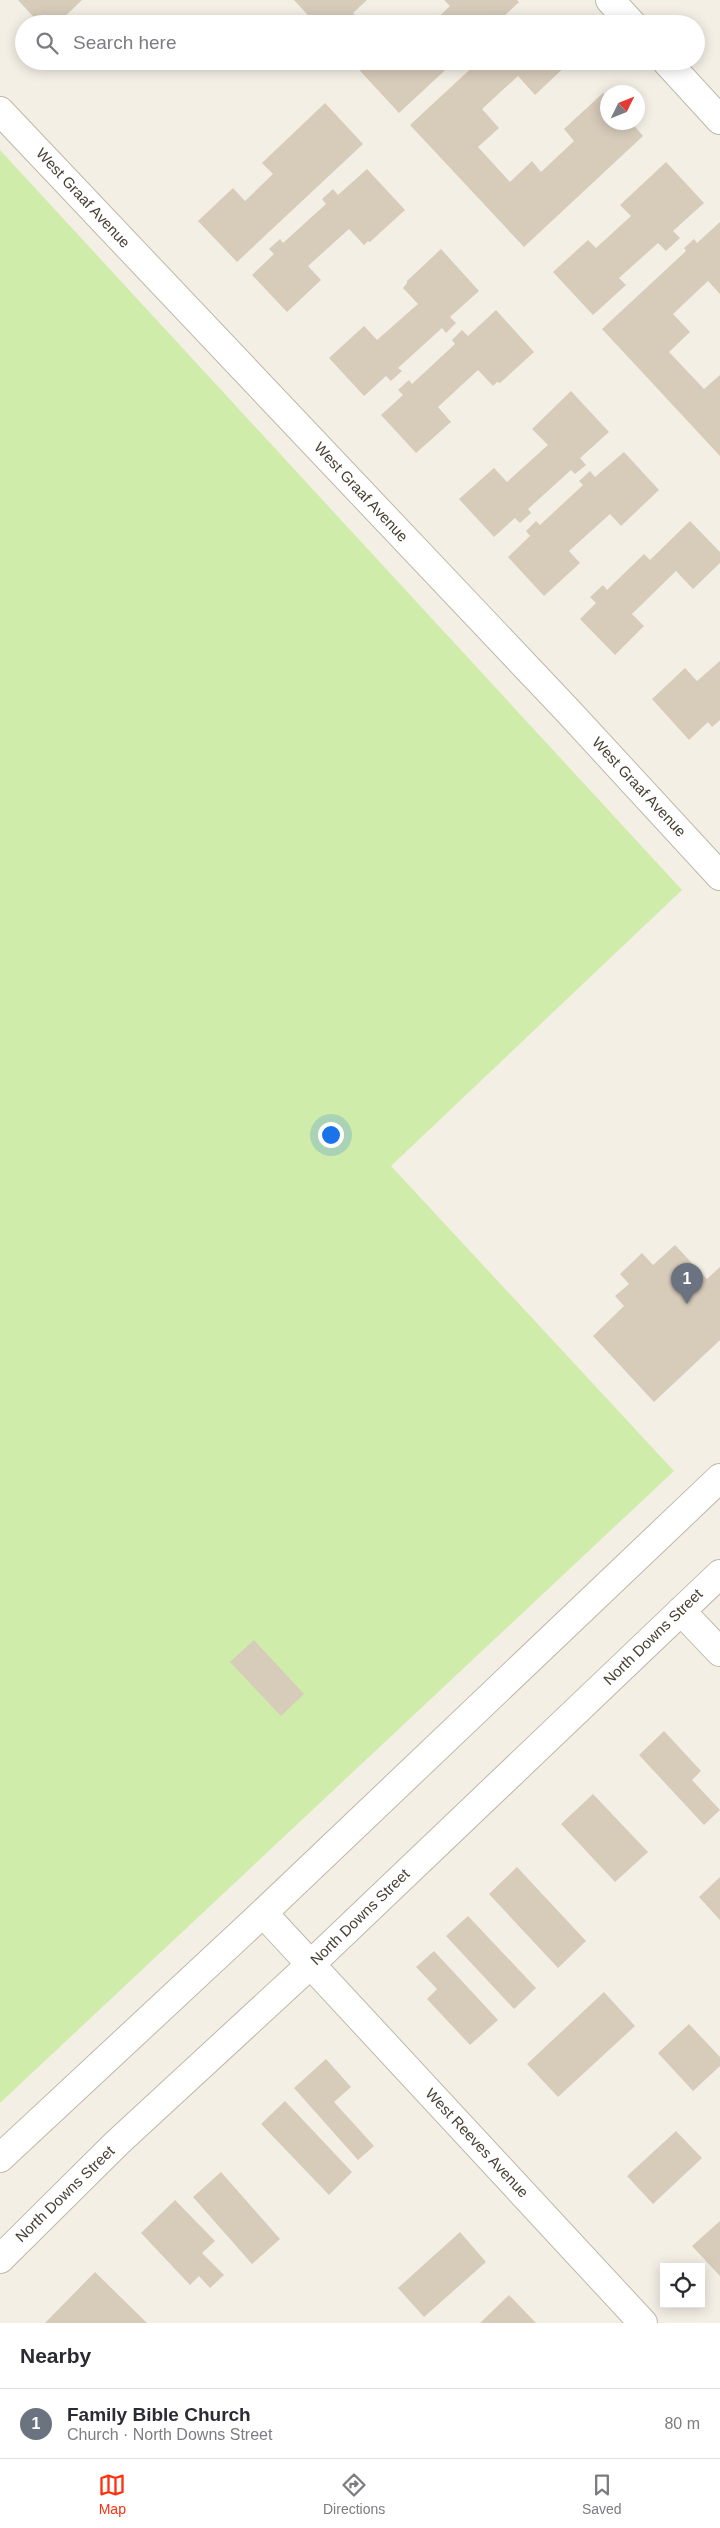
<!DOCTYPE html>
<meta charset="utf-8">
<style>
body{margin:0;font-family:Helvetica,sans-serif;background:#f7f7f7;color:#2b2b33}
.controls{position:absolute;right:15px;bottom:15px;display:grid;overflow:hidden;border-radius:0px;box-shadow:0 2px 12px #0003}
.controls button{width:45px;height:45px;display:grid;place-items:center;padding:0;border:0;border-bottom:1px solid #e1e1e2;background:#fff;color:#2b2b33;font:25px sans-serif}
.compass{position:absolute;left:600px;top:85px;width:45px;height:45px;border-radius:50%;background:#fff;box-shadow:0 2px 12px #0003;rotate:47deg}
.you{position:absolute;left:330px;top:1134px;width:18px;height:18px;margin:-12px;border:4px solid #fff;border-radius:50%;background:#1a73e8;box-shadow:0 0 0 8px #1a73e833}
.badge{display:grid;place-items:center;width:32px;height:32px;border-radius:50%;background:#ff3111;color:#fff;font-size:16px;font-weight:700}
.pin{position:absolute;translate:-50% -41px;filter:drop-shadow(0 1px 2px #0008)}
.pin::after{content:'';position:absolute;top:26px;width:18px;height:15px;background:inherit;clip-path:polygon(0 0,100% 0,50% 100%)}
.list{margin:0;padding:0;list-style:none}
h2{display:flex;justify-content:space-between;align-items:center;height:65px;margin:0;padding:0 20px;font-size:21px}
h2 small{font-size:16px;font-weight:400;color:#7c7c81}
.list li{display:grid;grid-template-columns:32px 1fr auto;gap:15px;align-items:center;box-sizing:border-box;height:70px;padding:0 20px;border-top:1px solid #e1e1e2}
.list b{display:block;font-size:19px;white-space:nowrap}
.list p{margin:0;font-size:16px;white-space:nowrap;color:#7c7c81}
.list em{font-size:16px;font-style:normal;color:#7c7c81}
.icon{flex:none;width:28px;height:28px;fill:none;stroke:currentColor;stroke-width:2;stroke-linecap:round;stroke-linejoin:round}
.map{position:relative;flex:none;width:720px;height:2323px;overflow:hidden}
.search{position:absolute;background:#fff;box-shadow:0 2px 12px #0003;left:15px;right:15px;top:15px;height:55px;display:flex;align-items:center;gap:12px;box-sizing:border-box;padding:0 18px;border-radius:28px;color:#7c7c81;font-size:19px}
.sheet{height:135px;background:#fff}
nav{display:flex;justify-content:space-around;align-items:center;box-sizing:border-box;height:70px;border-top:1px solid #e1e1e2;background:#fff;font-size:14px;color:#7c7c81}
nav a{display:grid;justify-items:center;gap:2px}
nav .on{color:#ff3111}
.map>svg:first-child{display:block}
.green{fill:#cfecab}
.building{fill:#d7cbba}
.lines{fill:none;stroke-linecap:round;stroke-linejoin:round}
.minor-casing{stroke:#c0b7a7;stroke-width:30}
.tertiary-casing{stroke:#c0b7a7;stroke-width:30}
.minor{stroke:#fff;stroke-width:28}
.tertiary{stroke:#fff;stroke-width:28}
.labels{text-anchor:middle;stroke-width:5;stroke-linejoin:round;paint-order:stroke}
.street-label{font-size:15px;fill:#473f34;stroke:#fff}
</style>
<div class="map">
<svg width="720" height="2323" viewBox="0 0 720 2323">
<rect width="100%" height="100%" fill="#f4efe5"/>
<!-- green -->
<path class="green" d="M 0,150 L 682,890 L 391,1166 L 674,1471 L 0,2103 Z"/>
<!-- building -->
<path class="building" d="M 18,0 L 82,0 L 57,24 L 40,24 Z
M 294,0 L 367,0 L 353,13 L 363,24 L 316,24 Z
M 444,0 L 517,0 L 519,2 L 496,24 L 431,24 L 450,6 Z
M 531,16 L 538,24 L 523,24 Z
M 351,61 L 455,61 L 399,113 Z
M 479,61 L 571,61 L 535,95 L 518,76 L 482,109 L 499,128 L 478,147 L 510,182 L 532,161 L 541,172 L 574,141 L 564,129 L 603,93 L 608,98 L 608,122 L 631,122 L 643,136 L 524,247 L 410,125 Z
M 325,103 L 363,144 L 237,262 L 198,221 L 233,188 L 245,201 L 273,174 L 262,163 Z
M 666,162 L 704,203 L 673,231 L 680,238 L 666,251 L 658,243 L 619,278 L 626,285 L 593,315 L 553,272 L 588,240 L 596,248 L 631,216 L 620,205 Z
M 367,169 L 405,210 L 370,242 L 368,241 L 364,245 L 349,229 L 308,266 L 321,280 L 287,312 L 252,275 L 274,254 L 269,249 L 280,239 L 283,243 L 326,204 L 322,199 L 333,189 L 338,195 Z
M 720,222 L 720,294 L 708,281 L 673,314 L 690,332 L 669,352 L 704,389 L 720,375 L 720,456 L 602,329 L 686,251 L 684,248 L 694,239 L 697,243 Z
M 441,249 L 479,291 L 450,317 L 456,323 L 446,333 L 442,328 L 398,368 L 402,371 L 391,381 L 386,376 L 364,396 L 329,358 L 364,326 L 377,340 L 418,304 L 403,288 L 407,283 L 407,281 Z
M 496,310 L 534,352 L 500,383 L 497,382 L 493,386 L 478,370 L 438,407 L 451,422 L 416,453 L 381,415 L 403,395 L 398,390 L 409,380 L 412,384 L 455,344 L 452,340 L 462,330 L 468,336 Z
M 571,391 L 609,432 L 580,458 L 586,465 L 575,474 L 571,470 L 528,509 L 531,513 L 520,523 L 515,518 L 494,537 L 459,499 L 494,468 L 507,482 L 548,445 L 532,429 Z
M 624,452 L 659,490 L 621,526 L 610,514 L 569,551 L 580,563 L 544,596 L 508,557 L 530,536 L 526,531 L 536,521 L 540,525 L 583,485 L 579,481 L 590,471 L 595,477 Z
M 690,521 L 720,552 L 720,563 L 693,589 L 676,571 L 632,614 L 644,626 L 615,655 L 580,619 L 596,603 L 590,597 L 603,585 L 607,590 L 644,554 L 650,560 Z
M 720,661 L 720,720 L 712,727 L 708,722 L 689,740 L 652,699 L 685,668 L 697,681 Z
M 675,1245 L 707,1279 L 720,1267 L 720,1340 L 654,1402 L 593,1336 L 624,1306 L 615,1296 L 629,1284 L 620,1274 L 642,1253 L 653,1265 Z
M 254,1640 L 304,1694 L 281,1716 L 230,1662 Z
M 664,1731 L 701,1771 L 692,1780 L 720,1810 L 704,1825 L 639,1755 Z
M 593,1794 L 648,1852 L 615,1882 L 561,1824 Z
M 517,1867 L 586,1941 L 558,1968 L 489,1894 Z
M 720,1877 L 720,1920 L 699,1897 Z
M 468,1916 L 536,1988 L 514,2009 L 446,1936 Z
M 434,1951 L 498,2020 L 470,2045 L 427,1999 L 437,1989 L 416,1967 Z
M 604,1992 L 635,2026 L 558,2097 L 527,2064 Z
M 689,2024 L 720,2057 L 720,2066 L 693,2091 L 658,2053 Z
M 326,2059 L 351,2087 L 334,2102 L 374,2146 L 358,2160 L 294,2088 Z
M 285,2101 L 352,2172 L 329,2195 L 261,2124 Z
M 676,2131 L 702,2158 L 653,2204 L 627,2176 Z
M 221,2172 L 280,2239 L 252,2264 L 193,2197 Z
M 175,2200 L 215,2241 L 202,2253 L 224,2275 L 210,2288 L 199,2276 L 190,2285 L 141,2233 Z
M 720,2221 L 720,2276 L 692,2246 Z
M 460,2232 L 486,2262 L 424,2317 L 398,2288 Z
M 95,2272 L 147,2323 L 45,2323 Z
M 509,2295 L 536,2323 L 480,2323 Z"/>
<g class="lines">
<defs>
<path id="minor" d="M 610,0 L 632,24
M 666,61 L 720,120
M 0,111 L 568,711 L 720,876
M 681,1611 L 720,1652
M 263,1913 L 643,2323"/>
<path id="tertiary" d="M 0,2158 L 263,1913 L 720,1478
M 0,2259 L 117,2143 L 311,1964 L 720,1574"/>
</defs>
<!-- minor casing -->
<use href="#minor" class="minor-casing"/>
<!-- tertiary casing -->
<use href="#tertiary" class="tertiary-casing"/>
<!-- minor -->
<use href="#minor" class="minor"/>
<!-- tertiary -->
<use href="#tertiary" class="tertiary"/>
</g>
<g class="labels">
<!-- street labels -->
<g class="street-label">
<text transform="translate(83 198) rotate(47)" y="5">West Graaf Avenue</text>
<text transform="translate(361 492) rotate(47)" y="5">West Graaf Avenue</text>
<text transform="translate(639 787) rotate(47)" y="5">West Graaf Avenue</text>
<text transform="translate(653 1637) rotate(-44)" y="5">North Downs Street</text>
<text transform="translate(360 1917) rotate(-44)" y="5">North Downs Street</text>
<text transform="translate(477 2143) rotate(47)" y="5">West Reeves Avenue</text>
<text transform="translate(65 2194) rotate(-44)" y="5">North Downs Street</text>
</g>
</g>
</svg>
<div class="controls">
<button><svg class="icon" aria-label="locate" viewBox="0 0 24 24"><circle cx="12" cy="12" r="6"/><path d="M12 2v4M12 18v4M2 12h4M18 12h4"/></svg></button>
</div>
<svg class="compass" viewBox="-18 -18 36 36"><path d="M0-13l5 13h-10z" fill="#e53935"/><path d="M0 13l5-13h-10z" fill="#7c7c81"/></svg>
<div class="you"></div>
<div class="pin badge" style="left:687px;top:1304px;background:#6b7280">1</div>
<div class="search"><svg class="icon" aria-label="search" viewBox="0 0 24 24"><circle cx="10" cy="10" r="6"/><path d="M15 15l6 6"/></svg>Search here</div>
</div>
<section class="sheet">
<h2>Nearby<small></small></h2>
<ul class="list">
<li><span class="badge" style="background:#6b7280">1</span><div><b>Family Bible Church</b><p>Church · North Downs Street</p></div><em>80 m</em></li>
</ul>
</section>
<nav>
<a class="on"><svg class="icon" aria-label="map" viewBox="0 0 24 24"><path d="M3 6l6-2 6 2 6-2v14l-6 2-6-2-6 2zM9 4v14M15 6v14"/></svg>Map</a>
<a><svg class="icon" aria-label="directions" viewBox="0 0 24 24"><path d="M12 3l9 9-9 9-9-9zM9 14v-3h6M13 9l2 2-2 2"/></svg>Directions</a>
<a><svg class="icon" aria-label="saved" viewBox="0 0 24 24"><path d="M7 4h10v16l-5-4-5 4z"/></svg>Saved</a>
</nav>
